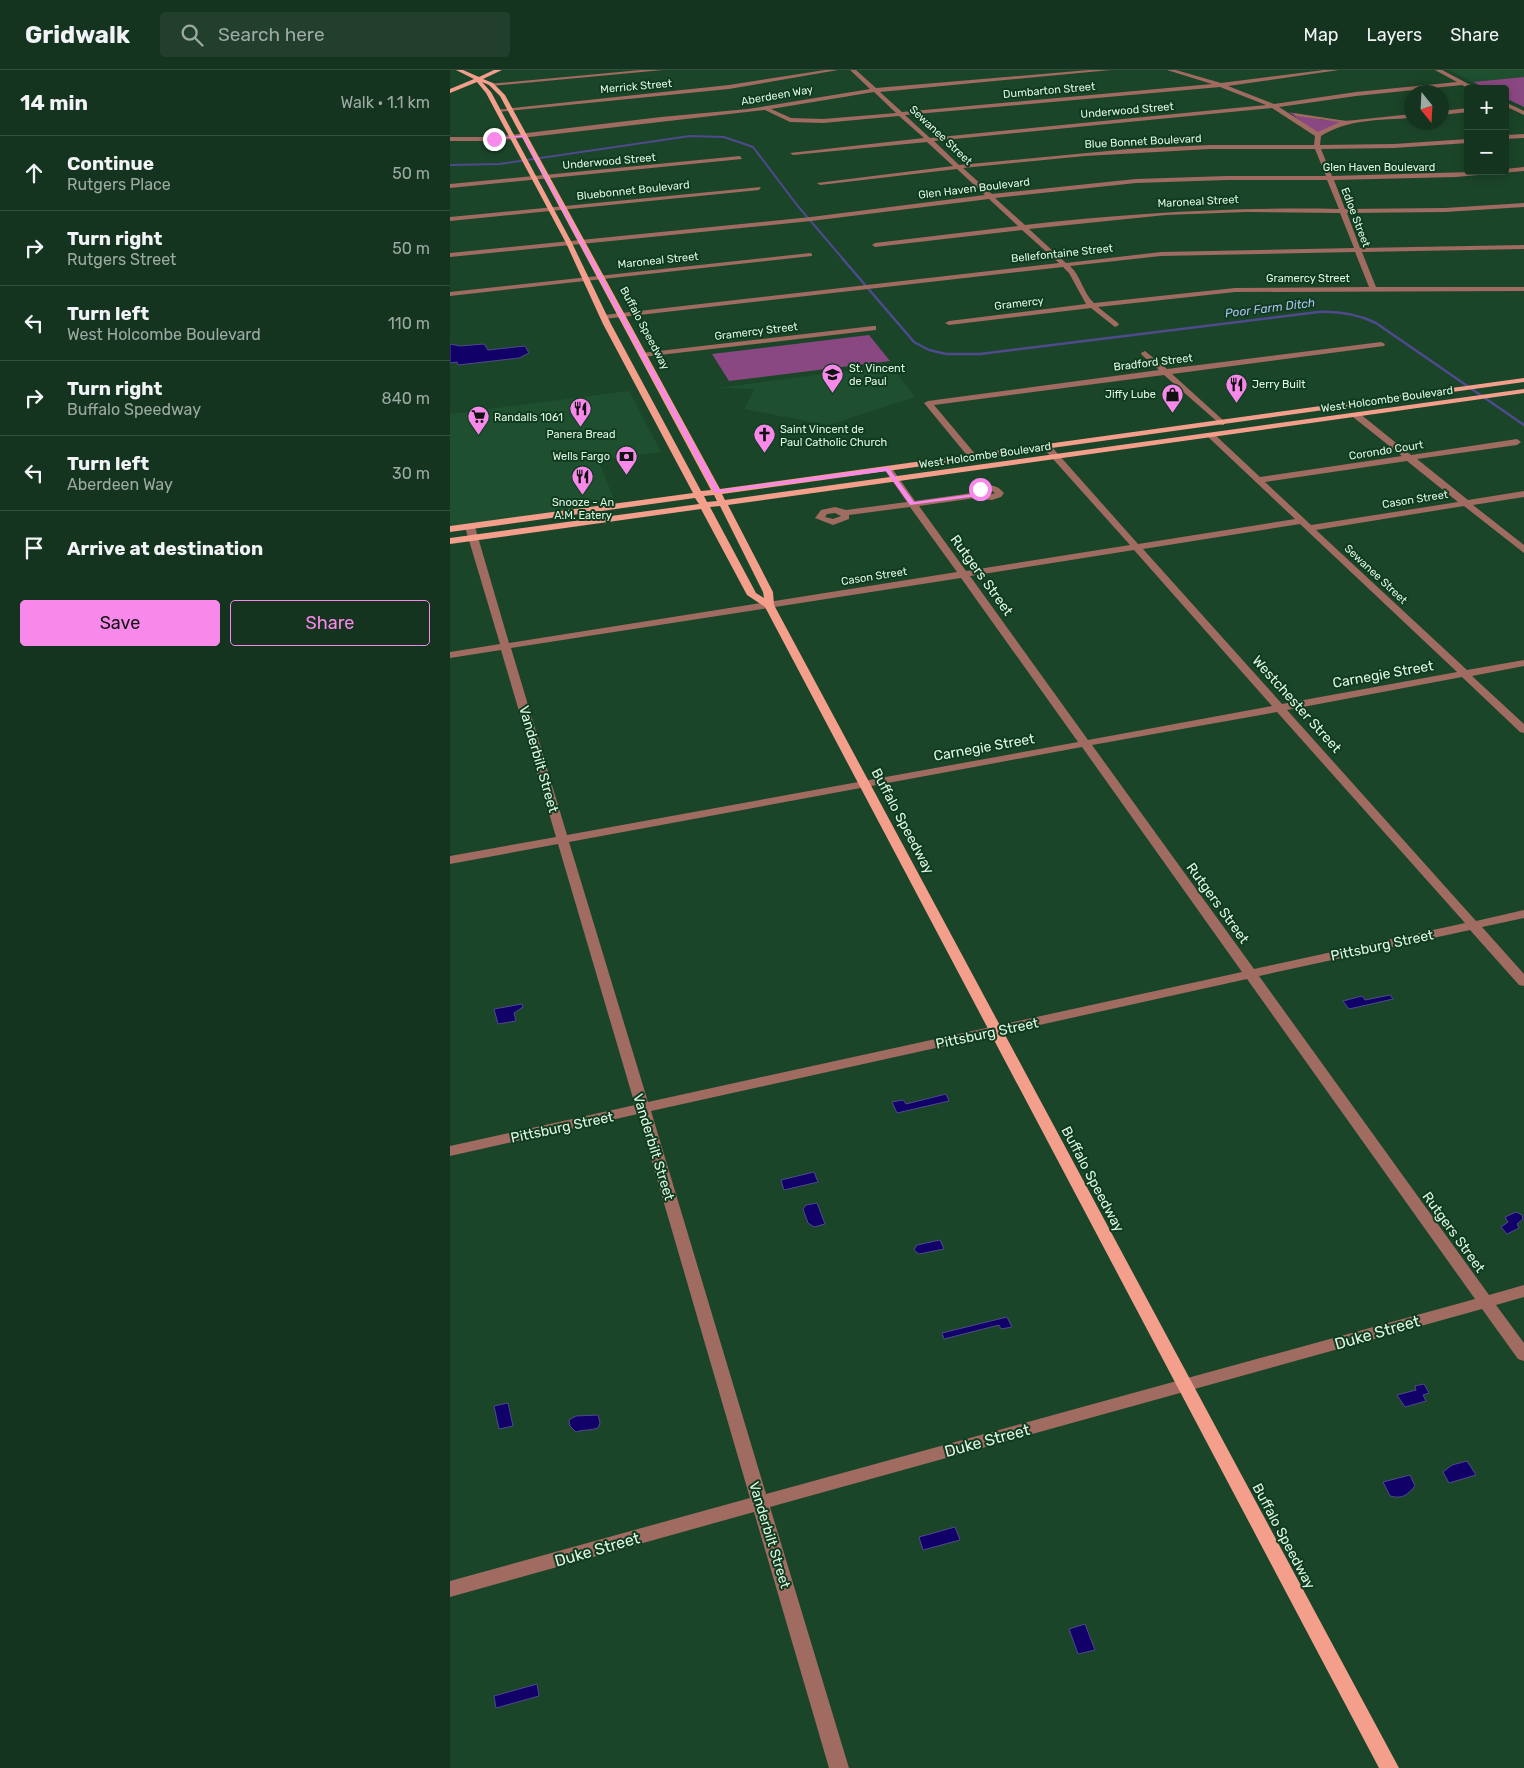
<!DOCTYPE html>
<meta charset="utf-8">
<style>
body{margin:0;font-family:Rubik,sans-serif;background:#213f2c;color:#f1f3f6}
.controls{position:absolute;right:15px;top:15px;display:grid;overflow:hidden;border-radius:5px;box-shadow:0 2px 12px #0003}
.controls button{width:45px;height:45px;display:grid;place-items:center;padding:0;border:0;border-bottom:1px solid #334f3d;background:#14341f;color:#f1f3f6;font:25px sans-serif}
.compass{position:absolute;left:954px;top:15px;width:45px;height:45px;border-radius:50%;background:#14341f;box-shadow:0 2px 12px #0003;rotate:162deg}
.stop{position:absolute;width:15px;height:15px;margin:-11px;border:4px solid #f888ea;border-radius:50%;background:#fff}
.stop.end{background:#f888ea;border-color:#fff;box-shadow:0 1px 5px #0008}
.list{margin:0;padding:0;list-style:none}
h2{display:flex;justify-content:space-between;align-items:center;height:65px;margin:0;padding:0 20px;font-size:21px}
h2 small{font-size:16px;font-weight:400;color:#9daaa4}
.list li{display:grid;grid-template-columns:32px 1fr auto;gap:15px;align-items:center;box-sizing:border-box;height:75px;padding:0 20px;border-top:1px solid #334f3d}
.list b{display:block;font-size:19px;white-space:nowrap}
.list p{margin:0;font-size:16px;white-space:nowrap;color:#9daaa4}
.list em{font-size:16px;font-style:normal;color:#9daaa4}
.actions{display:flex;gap:10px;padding:15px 20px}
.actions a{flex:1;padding:11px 0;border:1px solid #f888ea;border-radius:5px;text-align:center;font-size:18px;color:#f888ea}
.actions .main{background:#f888ea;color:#111}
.icon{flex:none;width:28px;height:28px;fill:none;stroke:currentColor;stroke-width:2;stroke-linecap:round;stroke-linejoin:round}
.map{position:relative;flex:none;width:1074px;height:1698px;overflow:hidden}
header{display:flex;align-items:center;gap:30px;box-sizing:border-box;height:70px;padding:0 25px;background:#14341f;border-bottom:1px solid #334f3d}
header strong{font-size:24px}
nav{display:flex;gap:28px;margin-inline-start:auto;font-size:18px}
.search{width:350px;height:45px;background:#213f2c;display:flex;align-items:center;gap:12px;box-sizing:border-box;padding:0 18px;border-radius:5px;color:#9daaa4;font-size:19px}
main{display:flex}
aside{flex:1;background:#14341f}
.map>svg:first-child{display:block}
.built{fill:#1e502f}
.green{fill:#8a4882}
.water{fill:#110068;stroke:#4f4a8d}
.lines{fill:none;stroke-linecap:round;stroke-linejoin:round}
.stream-far1{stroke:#4f4a8d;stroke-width:2}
.stream{stroke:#4f4a8d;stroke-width:2.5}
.minor{fill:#a06b60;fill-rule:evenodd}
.major{fill:#f49e8c;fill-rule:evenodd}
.route{fill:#f888ea}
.labels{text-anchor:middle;stroke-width:4;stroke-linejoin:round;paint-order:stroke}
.far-street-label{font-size:11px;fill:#dff6e4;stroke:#0f3b1f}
.far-poi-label{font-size:11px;fill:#dff6e4;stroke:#0f3b1f;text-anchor:start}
.far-water-label{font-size:12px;font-style:italic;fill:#b2c1f5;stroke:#0f3b1f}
.street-label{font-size:14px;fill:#dff6e4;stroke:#0f3b1f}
.near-street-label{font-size:16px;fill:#dff6e4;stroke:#0f3b1f}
</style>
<header>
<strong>Gridwalk</strong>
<div class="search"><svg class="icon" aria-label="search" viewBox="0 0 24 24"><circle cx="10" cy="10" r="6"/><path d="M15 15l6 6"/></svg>Search here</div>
<nav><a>Map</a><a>Layers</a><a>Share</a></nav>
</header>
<main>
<aside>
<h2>14 min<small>Walk · 1.1 km</small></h2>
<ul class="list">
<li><svg class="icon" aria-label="ahead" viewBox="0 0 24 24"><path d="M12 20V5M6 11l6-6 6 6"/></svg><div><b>Continue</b><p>Rutgers Place</p></div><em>50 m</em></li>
<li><svg class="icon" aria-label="right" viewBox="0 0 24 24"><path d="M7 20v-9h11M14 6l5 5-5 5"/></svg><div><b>Turn right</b><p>Rutgers Street</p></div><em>50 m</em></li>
<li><svg class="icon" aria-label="left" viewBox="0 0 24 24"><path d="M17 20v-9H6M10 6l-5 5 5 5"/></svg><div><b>Turn left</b><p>West Holcombe Boulevard</p></div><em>110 m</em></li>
<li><svg class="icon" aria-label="right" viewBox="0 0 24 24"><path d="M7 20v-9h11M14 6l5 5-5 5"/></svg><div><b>Turn right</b><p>Buffalo Speedway</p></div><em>840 m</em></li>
<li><svg class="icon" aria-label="left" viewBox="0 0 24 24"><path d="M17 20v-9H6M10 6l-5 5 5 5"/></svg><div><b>Turn left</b><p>Aberdeen Way</p></div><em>30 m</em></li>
<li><svg class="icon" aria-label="arrive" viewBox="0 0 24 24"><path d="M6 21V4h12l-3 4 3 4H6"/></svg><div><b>Arrive at destination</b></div></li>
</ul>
<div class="actions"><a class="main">Save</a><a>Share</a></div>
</aside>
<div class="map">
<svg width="1074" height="1698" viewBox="0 0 1074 1698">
<rect width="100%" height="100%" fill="#1b4529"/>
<!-- built -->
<path class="built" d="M 999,0 L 1074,0 L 1074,7 L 1023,12 Z
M 440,295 L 465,327 L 379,355 L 294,339 L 305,319 L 267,318 Z
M 179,321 L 211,382 L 148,390 L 166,434 L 0,456 L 0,344 Z"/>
<!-- green -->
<path class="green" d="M 1074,7 L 1074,37 L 1055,28 L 1055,19 L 1037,19 L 1023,12 Z
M 839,42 L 872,50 L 908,51 L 884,56 L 868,65 Z
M 419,265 L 440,291 L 279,311 L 262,284 Z"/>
<!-- water -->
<path class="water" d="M 0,274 L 10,276 L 34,274 L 38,280 L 75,276 L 79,283 L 69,288 L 8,295 L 7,292 L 0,293 Z
M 940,925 L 943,929 L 899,939 L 893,931 L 912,926 L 915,930 Z
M 72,934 L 73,937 L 64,943 L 66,951 L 48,954 L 44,939 Z
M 496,1024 L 499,1031 L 447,1043 L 442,1032 L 453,1030 L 456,1034 Z
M 364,1102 L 368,1112 L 334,1120 L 331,1110 Z
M 367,1133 L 375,1154 L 364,1157 L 358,1153 L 353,1139 L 356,1135 Z
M 1066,1142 L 1072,1145 L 1073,1149 L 1067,1154 L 1069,1158 L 1057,1164 L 1051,1157 L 1058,1152 L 1055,1147 Z
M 490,1170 L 494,1179 L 469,1184 L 464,1180 L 467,1175 Z
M 557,1247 L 562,1257 L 551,1259 L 549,1255 L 494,1269 L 492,1263 Z
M 974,1314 L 979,1323 L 973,1325 L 976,1331 L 955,1337 L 947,1325 L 966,1320 L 965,1316 Z
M 58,1333 L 63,1356 L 49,1359 L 44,1336 Z
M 148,1345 L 150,1353 L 148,1358 C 140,1361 134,1359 126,1362 L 120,1356 L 119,1350 L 126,1346 Z
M 1017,1391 L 1026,1405 L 999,1413 L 993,1402 L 1002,1395 Z
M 960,1405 L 965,1416 C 956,1426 953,1429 940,1426 L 933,1412 Z
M 505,1457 L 510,1470 L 473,1480 L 469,1467 Z
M 635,1554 L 645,1580 L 628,1584 L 619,1559 Z
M 87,1614 L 89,1626 L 46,1638 L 44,1626 Z"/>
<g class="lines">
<!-- stream-far1 -->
<path class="stream-far1" d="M 0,95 L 49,94 L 240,66 L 274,67 L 303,77 L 347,135 L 393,189"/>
<!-- stream -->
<path class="stream" d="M 392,188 L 464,272 L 479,280 L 496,284 L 530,284 L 868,242 C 889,241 907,244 926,253 L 1074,355"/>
<!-- minor -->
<path class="minor" d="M 191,0 L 213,0 L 41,16 L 38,14 Z
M 375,0 L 388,0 L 279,19 L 48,42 L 45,40 L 279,15 Z
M 400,0 L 406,0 L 426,18 L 639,0 L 661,0 L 430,22 L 452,42 L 762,14 L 717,0 L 726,0 L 771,13 L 874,0 L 889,0 L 778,16 L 824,34 L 906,22 L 1007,12 L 985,0 L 992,0 L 1028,19 L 1020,19 L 1012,15 L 906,26 L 829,37 L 868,62 L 890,52 L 846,46 L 844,43 L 896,51 L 962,44 L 962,48 C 930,50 898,49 871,66 L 870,75 L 944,74 L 1018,69 L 1018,73 L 944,78 L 871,79 L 882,106 L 1055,101 L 1055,99 L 1074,97 L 1074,101 L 1006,107 L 884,110 L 895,139 L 995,138 L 1074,133 L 1074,137 L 995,142 L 897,143 L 910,178 L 1074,175 L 1074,179 L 912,182 L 926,217 L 1074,217 L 1074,221 L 785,222 L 648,237 L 668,253 L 669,255 L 665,257 L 641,238 L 499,255 L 495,253 L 499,251 L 636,234 L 619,203 L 613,197 L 154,249 L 150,247 L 154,245 L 609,193 L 572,160 L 425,177 L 422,175 L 425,173 L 568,156 L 539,129 L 361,151 L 0,187 L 0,183 L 361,147 L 535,125 L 507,99 L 370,115 L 367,113 L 503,96 L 477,72 L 343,85 L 340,83 L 474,68 L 449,46 L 373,53 L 340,52 L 315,40 L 44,71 L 0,71 L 0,67 L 44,67 L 211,47 L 298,39 L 420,19 ZM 770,17 L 816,35 L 480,68 L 455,45 ZM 424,22 L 446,43 L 373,49 L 341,48 L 321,39 ZM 822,38 L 865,66 L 864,75 L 760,75 L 679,79 L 509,95 L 484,71 ZM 760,79 L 865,79 L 876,106 L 777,106 L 686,109 L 542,124 L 513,98 L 635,86 ZM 777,110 L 877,110 L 889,139 C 782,137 681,143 575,155 L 545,128 L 686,113 ZM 796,142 L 890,143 L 904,178 L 711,182 L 616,193 L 579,159 L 716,145 ZM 905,182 L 919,217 L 785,218 L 644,233 C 633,223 631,206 620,196 L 711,186 Z
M 1055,32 L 1074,41 L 1074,45 L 1055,36 Z
M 1018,38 L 1018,42 L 992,45 L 992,41 Z
M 1074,64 L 1074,68 L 1055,69 L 1055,65 Z
M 290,86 L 292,89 L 0,118 L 0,114 Z
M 311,117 L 309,120 L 0,151 L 0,147 Z
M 360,183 L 362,184 L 362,186 L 0,226 L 0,222 Z
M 423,256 L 426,256 L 426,260 L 192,287 L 188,285 L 192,283 Z
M 931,272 L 935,274 L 934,276 L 722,304 L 774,351 L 774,355 L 771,355 L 714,305 L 484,335 L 526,385 L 526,389 L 520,389 L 474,333 L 478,331 L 709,300 L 692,285 L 691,283 L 695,281 L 717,299 Z
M 903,343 L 909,343 L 961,385 L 1067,369 L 1071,372 L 1067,375 L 967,389 L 1018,430 L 1074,421 L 1074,427 L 1023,435 L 1074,475 L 1074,483 L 1014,436 L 866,460 L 1017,600 L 1074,590 L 1074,596 L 1022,606 L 1074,654 L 1074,663 L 1070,662 L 1012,607 L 837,640 L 1026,851 L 1074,840 L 1074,848 L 1032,857 L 1074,904 L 1074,916 L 1069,915 L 1020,860 L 809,906 L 1039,1225 L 1074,1215 L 1074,1227 L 1046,1235 L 1074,1273 L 1074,1291 L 1068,1289 L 1032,1239 L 320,1437 L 399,1698 L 379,1698 L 304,1442 L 0,1527 L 0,1511 L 300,1428 L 188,1044 L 0,1086 L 0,1076 L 185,1035 L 108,774 L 0,794 L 0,786 L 106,767 L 51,580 L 0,588 L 0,582 L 50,574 L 15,457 L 17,455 L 23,455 L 25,457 L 59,573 L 507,502 L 460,437 L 399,445 L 399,449 L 383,455 L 365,448 L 371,440 L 385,437 L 396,440 L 457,432 L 434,399 L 438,396 L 441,397 L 465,431 L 522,423 L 524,418 C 536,414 546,413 554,423 L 551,427 L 542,430 L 525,428 L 469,436 L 516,501 L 680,475 L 594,379 L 593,377 L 597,374 L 600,375 L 688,474 L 845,449 L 756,365 L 763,363 L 810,407 L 952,386 L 903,347 ZM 957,391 L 1008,432 L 861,455 L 815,412 ZM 534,421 L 542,421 L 545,423 L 539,425 L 531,424 ZM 385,443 L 391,446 L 383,449 L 375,447 L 377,444 ZM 850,454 L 1007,602 L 832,634 L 693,479 ZM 684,480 L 822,636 L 638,670 L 520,506 ZM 511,508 L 628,672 L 117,765 L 61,578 ZM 827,642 L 1015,853 L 804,899 L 642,675 ZM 632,677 L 792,902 L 198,1032 L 119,772 ZM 797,909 L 1025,1229 L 316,1424 L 201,1041 Z"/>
<!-- major -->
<path class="major" d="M 6,0 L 13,0 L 29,7 L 44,0 L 52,0 L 33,9 L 43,13 L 55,25 L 270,419 L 1074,308 L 1074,312 L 272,424 L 275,430 L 1074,319 L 1074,323 L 278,435 L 323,522 L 324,535 L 949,1698 L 929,1698 L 315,537 L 297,525 L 251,439 L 0,474 L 0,468 L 249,434 L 245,428 L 0,462 L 0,456 L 243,423 L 153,254 L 116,173 L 36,23 L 27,12 L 0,23 L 0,19 L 24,9 ZM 32,12 L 39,15 L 50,26 L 261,420 L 251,421 L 161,254 L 122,173 L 41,22 ZM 264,425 L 267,431 L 257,432 L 254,426 ZM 270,436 L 313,522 L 314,528 L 306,523 L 260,437 Z"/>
</g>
<!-- route -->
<path class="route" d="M 74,65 L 269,420 L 438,397 L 464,432 L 523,424 L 528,418 L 532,418 L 528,426 L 460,435 L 436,401 L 265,423 L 73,67 L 42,69 Z"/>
<!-- icons -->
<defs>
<symbol id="school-pin" viewBox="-11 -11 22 30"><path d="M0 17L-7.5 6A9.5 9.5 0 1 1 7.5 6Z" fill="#f888ea" stroke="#0f3b1f"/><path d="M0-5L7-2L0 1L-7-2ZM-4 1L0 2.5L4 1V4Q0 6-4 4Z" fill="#111"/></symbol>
<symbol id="restaurant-pin" viewBox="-11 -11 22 30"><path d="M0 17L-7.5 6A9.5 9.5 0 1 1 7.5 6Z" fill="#f888ea" stroke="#0f3b1f"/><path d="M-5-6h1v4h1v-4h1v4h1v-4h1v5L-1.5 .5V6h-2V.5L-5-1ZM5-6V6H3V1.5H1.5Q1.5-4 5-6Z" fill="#111"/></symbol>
<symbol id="shop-pin" viewBox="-11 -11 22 30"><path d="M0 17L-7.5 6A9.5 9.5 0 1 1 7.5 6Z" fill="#f888ea" stroke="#0f3b1f"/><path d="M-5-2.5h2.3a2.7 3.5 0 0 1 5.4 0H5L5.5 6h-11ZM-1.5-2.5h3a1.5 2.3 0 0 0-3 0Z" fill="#111"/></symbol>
<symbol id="supermarket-pin" viewBox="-11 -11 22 30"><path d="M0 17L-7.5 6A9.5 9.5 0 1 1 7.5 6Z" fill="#f888ea" stroke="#0f3b1f"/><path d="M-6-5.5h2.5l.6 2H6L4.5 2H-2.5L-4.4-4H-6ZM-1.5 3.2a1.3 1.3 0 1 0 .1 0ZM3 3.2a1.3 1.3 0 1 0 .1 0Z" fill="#111"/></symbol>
<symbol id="church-pin" viewBox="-11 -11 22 30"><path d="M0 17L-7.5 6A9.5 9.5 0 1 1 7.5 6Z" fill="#f888ea" stroke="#0f3b1f"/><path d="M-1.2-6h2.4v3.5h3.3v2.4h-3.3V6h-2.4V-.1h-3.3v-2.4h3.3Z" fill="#111"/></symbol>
<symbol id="bank-pin" viewBox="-11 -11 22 30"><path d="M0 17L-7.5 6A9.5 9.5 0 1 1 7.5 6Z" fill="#f888ea" stroke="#0f3b1f"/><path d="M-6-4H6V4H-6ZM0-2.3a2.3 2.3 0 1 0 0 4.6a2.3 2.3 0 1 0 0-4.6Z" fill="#111"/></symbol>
</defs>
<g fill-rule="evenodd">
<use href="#school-pin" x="370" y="292" width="25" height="34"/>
<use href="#restaurant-pin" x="774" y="302" width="25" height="34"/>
<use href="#shop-pin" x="710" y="312" width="25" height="34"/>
<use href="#restaurant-pin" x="118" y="326" width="25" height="34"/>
<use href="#supermarket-pin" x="16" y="334" width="25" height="34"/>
<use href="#church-pin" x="302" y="352" width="25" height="34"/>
<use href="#bank-pin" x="164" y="374" width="25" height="34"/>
<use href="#restaurant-pin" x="120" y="394" width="25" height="34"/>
</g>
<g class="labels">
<!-- far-street labels -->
<g class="far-street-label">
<text transform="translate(186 16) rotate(-5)" y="4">Merrick Street</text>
<text transform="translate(599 20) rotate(-5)" y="4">Dumbarton Street</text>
<text transform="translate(327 25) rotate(-10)" y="4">Aberdeen Way</text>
<text transform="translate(677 40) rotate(-5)" y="4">Underwood Street</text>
<text transform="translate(491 65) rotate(43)" y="4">Sewanee Street</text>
<text transform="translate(693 71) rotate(-3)" y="4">Blue Bonnet Boulevard</text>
<text transform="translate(159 91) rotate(-5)" y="4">Underwood Street</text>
<text x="929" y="101">Glen Haven Boulevard</text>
<text transform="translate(524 118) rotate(-7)" y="4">Glen Haven Boulevard</text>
<text transform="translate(183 120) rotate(-6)" y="4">Bluebonnet Boulevard</text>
<text transform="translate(748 131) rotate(-3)" y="4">Maroneal Street</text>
<text transform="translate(906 147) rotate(69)" y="4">Edloe Street</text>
<text transform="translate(612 183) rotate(-6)" y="4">Bellefontaine Street</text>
<text transform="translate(208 190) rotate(-6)" y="4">Maroneal Street</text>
<text x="858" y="212">Gramercy Street</text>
<text transform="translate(569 233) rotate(-7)" y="4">Gramercy</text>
<text transform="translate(195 258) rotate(62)" y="4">Buffalo Speedway</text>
<text transform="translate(306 261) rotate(-7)" y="4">Gramercy Street</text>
<text transform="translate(703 292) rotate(-7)" y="4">Bradford Street</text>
<text transform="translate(937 329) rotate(-8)" y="4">West Holcombe Boulevard</text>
<text transform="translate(936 380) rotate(-9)" y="4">Corondo Court</text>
<text transform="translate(535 385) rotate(-8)" y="4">West Holcombe Boulevard</text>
<text transform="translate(965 429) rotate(-9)" y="4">Cason Street</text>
<text transform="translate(926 504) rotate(43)" y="4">Sewanee Street</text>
<text transform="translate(424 506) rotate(-9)" y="4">Cason Street</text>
</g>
<!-- far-poi labels -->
<g class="far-poi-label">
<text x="399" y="302">St. Vincent<tspan x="399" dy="13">de Paul</tspan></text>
<text x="802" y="318">Jerry Built</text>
<text x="706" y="328" text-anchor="end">Jiffy Lube</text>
<text x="44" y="351">Randalls 1061</text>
<text x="330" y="363">Saint Vincent de<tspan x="330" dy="13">Paul Catholic Church</tspan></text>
<text x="131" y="368" text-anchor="middle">Panera Bread</text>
<text x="160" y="390" text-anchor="end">Wells Fargo</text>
<text x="133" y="436" text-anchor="middle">Snooze - An<tspan x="133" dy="13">A.M. Eatery</tspan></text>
</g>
<!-- far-water labels -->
<g class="far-water-label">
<text transform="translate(820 238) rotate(-7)" y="4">Poor Farm Ditch</text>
</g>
<!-- street labels -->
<g class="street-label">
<text transform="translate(532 505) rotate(54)" y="5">Rutgers Street</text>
<text transform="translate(933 604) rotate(-10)" y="5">Carnegie Street</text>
<text transform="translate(847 634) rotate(48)" y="5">Westchester Street</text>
<text transform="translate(534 677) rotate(-10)" y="5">Carnegie Street</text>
<text transform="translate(89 689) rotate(74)" y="5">Vanderbilt Street</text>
<text transform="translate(453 751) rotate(62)" y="5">Buffalo Speedway</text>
<text transform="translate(768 833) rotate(54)" y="5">Rutgers Street</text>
<text transform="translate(932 875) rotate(-12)" y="5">Pittsburg Street</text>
<text transform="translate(537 963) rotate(-12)" y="5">Pittsburg Street</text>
<text transform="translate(112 1057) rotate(-12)" y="5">Pittsburg Street</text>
<text transform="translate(204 1077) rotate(73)" y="5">Vanderbilt Street</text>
<text transform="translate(643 1109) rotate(62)" y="5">Buffalo Speedway</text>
<text transform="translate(1004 1162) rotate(54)" y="5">Rutgers Street</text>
<text transform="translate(320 1465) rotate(73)" y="5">Vanderbilt Street</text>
<text transform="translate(834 1466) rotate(62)" y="5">Buffalo Speedway</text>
</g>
<!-- near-street labels -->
<g class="near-street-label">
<text transform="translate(927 1262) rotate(-16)" y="6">Duke Street</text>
<text transform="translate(537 1370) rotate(-15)" y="6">Duke Street</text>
<text transform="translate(147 1479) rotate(-16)" y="6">Duke Street</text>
</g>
</g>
</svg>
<div class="controls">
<button>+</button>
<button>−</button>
</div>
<svg class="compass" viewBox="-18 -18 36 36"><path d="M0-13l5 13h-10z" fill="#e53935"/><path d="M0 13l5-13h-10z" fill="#9daaa4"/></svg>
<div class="stop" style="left:530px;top:419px"></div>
<div class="stop end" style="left:44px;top:69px"></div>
</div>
</main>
